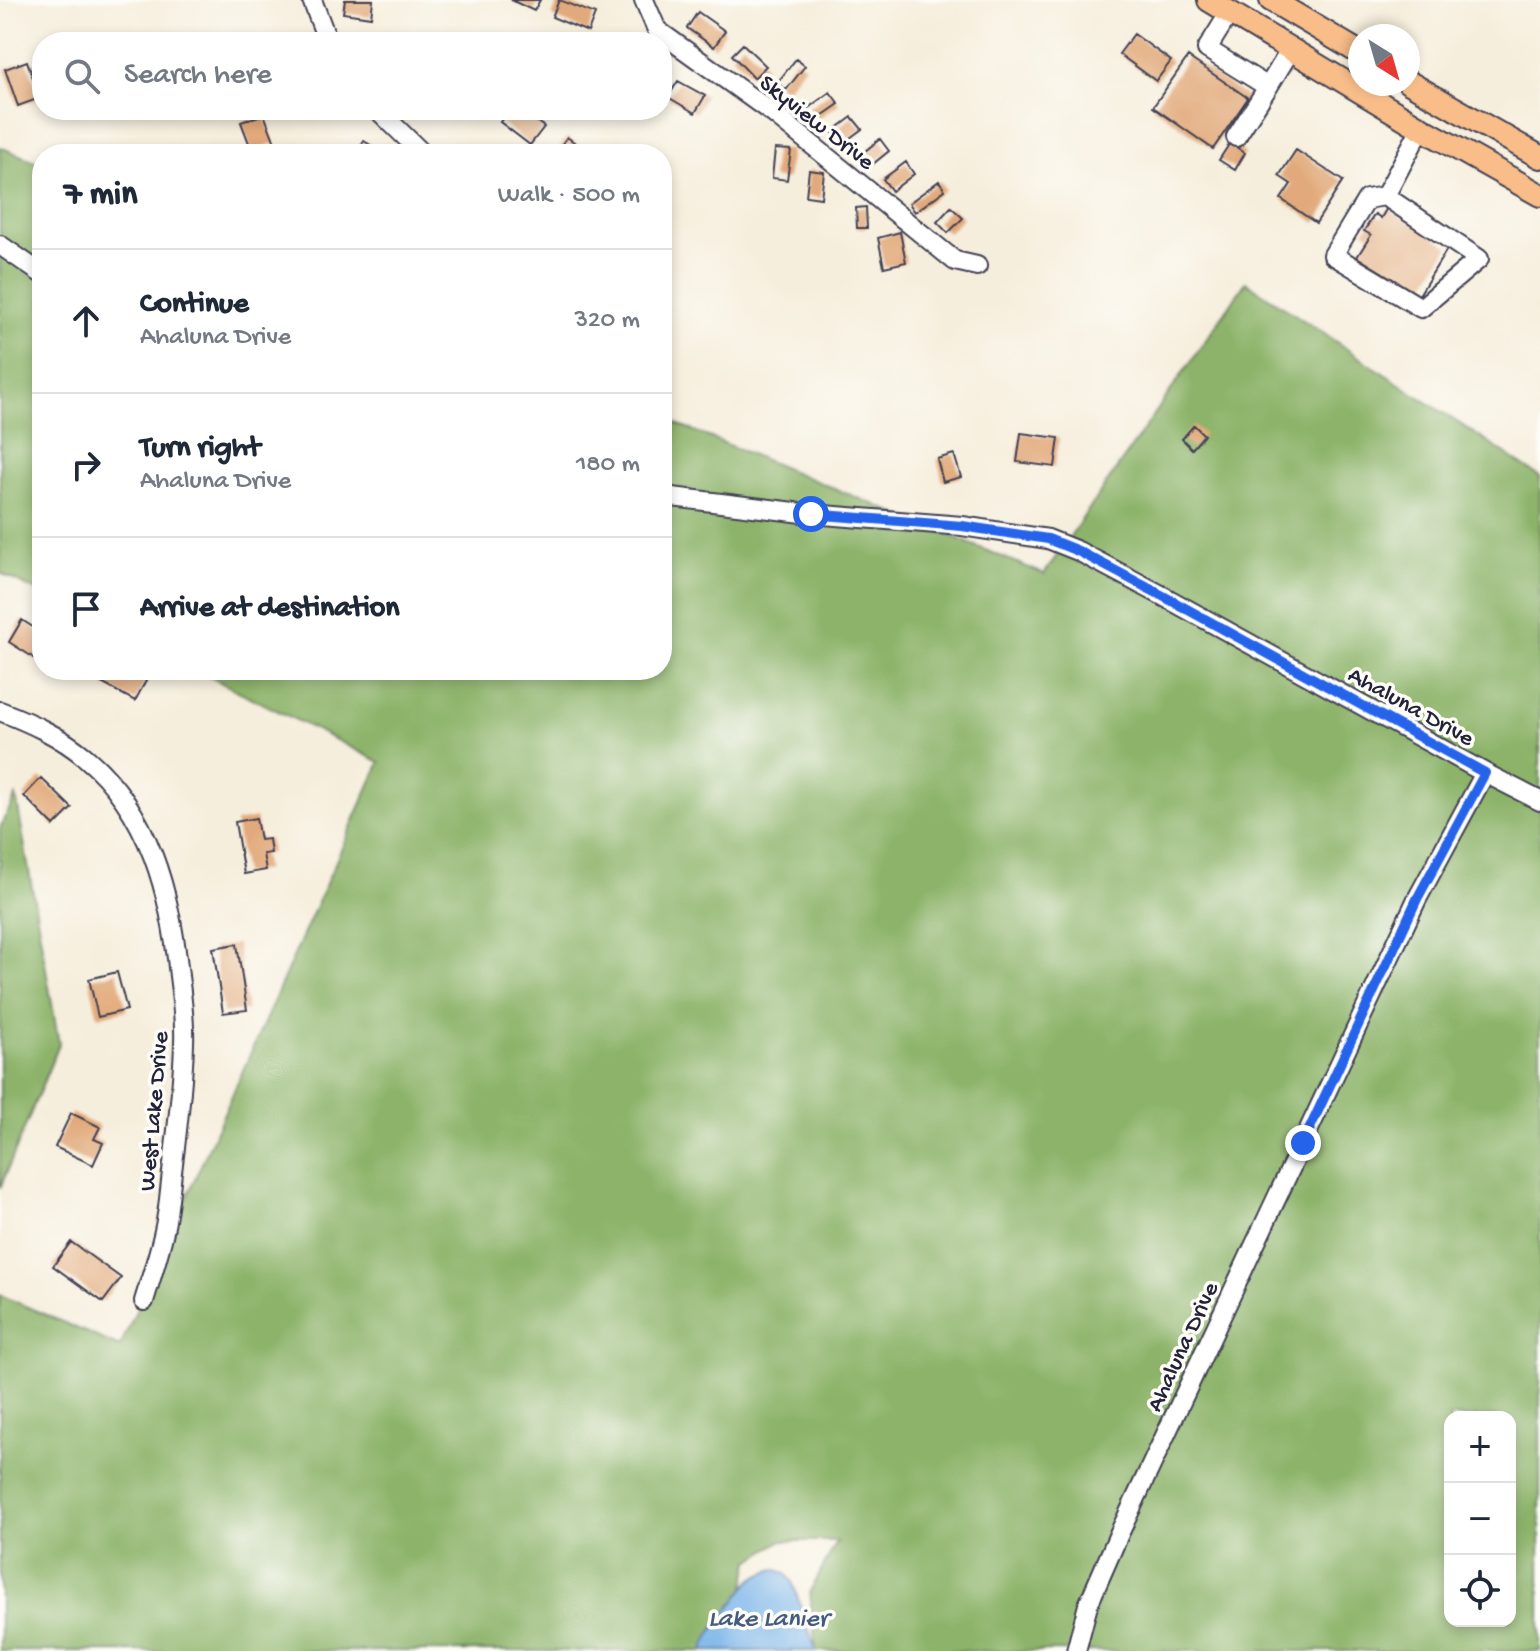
<!DOCTYPE html>
<meta charset="utf-8">
<style>
body{margin:0;font-family:"Gochi Hand",sans-serif;background:#f6f6f7;color:#1f2937}
.controls{position:absolute;right:24px;bottom:24px;display:grid;overflow:hidden;border-radius:16px;box-shadow:0 4px 12px #0003}
.controls button{width:72px;height:72px;display:grid;place-items:center;padding:0;border:0;border-bottom:2px solid #e0e1e3;background:#fff;color:#1f2937;font:40px sans-serif}
.compass{position:absolute;left:1348px;top:24px;width:72px;height:72px;border-radius:50%;background:#fff;box-shadow:0 4px 12px #0003;rotate:143deg}
.stop{position:absolute;width:24px;height:24px;margin:-18px;border:6px solid #2563eb;border-radius:50%;background:#fff}
.stop.end{background:#2563eb;border-color:#fff;box-shadow:0 2px 8px #0008}
.list{margin:0;padding:0;list-style:none}
h2{display:flex;justify-content:space-between;align-items:center;height:104px;margin:0;padding:0 32px;font-size:34px}
h2 small{font-size:26px;font-weight:400;color:#747a83}
.list li{display:grid;grid-template-columns:52px 1fr auto;gap:24px;align-items:center;box-sizing:border-box;height:144px;padding:0 32px;border-top:2px solid #e0e1e3}
.list b{display:block;font-size:30px;white-space:nowrap}
.list p{margin:0;font-size:26px;white-space:nowrap;color:#747a83}
.list em{font-size:26px;font-style:normal;color:#747a83}
.icon{flex:none;width:44px;height:44px;fill:none;stroke:currentColor;stroke-width:2;stroke-linecap:round;stroke-linejoin:round}
.map{position:relative;flex:none;width:1540px;height:1651px;overflow:hidden}
.search{position:absolute;background:#fff;box-shadow:0 4px 12px #0003;left:32px;top:32px;width:640px;height:88px;display:flex;align-items:center;gap:20px;box-sizing:border-box;padding:0 28px;border-radius:32px;color:#747a83;font-size:30px}
.panel{position:absolute;background:#fff;box-shadow:0 4px 12px #0003;left:32px;top:144px;width:640px;height:536px;border-radius:32px}
.map>svg:first-child{display:block}
.forest{fill:#8cb369;stroke:#576a52;stroke-width:2;fill-rule:evenodd}
.water{fill:#78b3e9;stroke:#4d6a92;stroke-width:2}
.building{fill:#e2aa7b}
.lines{fill:none;stroke-linecap:round;stroke-linejoin:round}
.minor-casing{stroke:#424153;stroke-width:22}
.major-casing{stroke:#424153;stroke-width:26}
.minor{stroke:#fff;stroke-width:18}
.major{stroke:#f8bd89;stroke-width:22}
.route{stroke:#2563eb;stroke-width:10}
.labels{text-anchor:middle;stroke-width:7;stroke-linejoin:round;paint-order:stroke}
.street-label{font-size:24px;fill:#22223b;stroke:#fdfcf7}
.water-label{font-size:26px;font-style:italic;fill:#445c81;stroke:#fdfcf7}
</style>
<div class="map">
<svg width="1540" height="1651" viewBox="0 0 1540 1651">
<rect width="100%" height="100%" fill="#fdfcf7"/>
<filter id="ink" filterUnits="userSpaceOnUse"><feTurbulence type="fractalNoise" baseFrequency=".0125" numOctaves="2"/><feDisplacementMap in="SourceGraphic" scale="16" xChannelSelector="R" yChannelSelector="G"/><feConvolveMatrix kernelMatrix="1 2 1 2 8 2 1 2 1" color-interpolation-filters="sRGB"/></filter>
<filter id="wash" filterUnits="userSpaceOnUse"><feTurbulence type="fractalNoise" baseFrequency=".006" numOctaves="4" result="noise"/><feDisplacementMap in="SourceGraphic" scale="32" xChannelSelector="R" yChannelSelector="G"/><feGaussianBlur stdDeviation="1.8" result="paint"/><feColorMatrix in="noise" values="0 0 0 0 0 0 0 0 0 0 0 0 0 0 0 0 0 1.4 0 .05"/><feComposite in="paint" operator="in"/></filter>
<g filter="url(#wash)">
<rect width="100%" height="100%" fill="#f6eedc"/>
<!-- forest -->
<path class="forest" d="M 0,147 L 42,164 L 42,594 L 0,573 Z
M 1246,282 L 1540,477 L 1540,1651 L 816,1651 L 810,1592 L 837,1541 L 780,1541 L 750,1561 L 736,1629 L 717,1651 L 0,1651 L 0,1295 L 120,1347 L 380,762 L 196,670 L 662,670 L 662,418 L 1044,574 ZM 1450,1417 L 1510,1417 L 1510,1621 L 1450,1621 Z
M 16,796 L 59,1044 L 0,1188 L 0,828 Z"/>
<!-- water -->
<path class="water" d="M 775,1569 L 785,1573 L 792,1581 L 816,1651 L 703,1651 C 710,1630 722,1617 735,1601 C 749,1582 751,1576 775,1569 Z"/>
<g id="blocks">
<!-- building -->
<path class="building" d="M 345,0 L 373,0 L 371,17 L 343,13 Z
M 511,0 L 540,0 L 534,11 Z
M 559,0 L 595,14 L 588,32 L 552,17 Z
M 698,12 L 725,31 L 714,47 L 687,28 Z
M 1134,34 L 1171,61 L 1156,81 L 1119,54 Z
M 743,44 L 766,66 L 754,78 L 732,55 Z
M 1188,57 L 1248,98 L 1213,149 L 1153,107 Z
M 796,59 L 805,66 L 786,90 L 777,83 Z
M 27,61 L 40,98 L 18,106 L 5,69 Z
M 678,81 L 705,96 L 695,113 L 668,97 Z
M 830,92 L 839,104 L 816,120 L 807,109 Z
M 509,110 L 522,110 L 544,127 L 530,145 L 500,122 Z
M 264,114 L 275,143 L 252,151 L 241,122 Z
M 852,117 L 862,129 L 842,144 L 832,132 Z
M 567,137 L 585,150 L 583,154 L 559,154 L 556,152 Z
M 880,139 L 889,151 L 868,168 L 859,156 Z
M 364,141 L 385,154 L 355,154 Z
M 1230,143 L 1245,153 L 1235,170 L 1219,160 Z
M 775,149 L 791,150 L 787,180 L 772,178 Z
M 1296,150 L 1343,181 L 1316,223 L 1281,199 L 1291,184 L 1279,176 Z
M 906,162 L 914,174 L 892,191 L 883,179 Z
M 809,170 L 824,172 L 821,198 L 806,196 Z
M 939,181 L 945,190 L 915,212 L 909,203 Z
M 866,207 L 867,228 L 857,228 L 856,208 Z
M 951,207 L 963,218 L 948,233 L 937,222 Z
M 1387,208 L 1449,246 L 1419,295 L 1357,257 L 1371,235 L 1364,231 L 1375,214 L 1381,218 Z
M 900,232 L 906,262 L 884,267 L 878,238 Z
M 1194,425 L 1204,435 L 1192,449 L 1182,439 Z
M 1021,433 L 1059,438 L 1055,467 L 1017,462 Z
M 954,454 L 961,477 L 943,482 L 937,459 Z
M 22,620 L 42,633 L 42,663 L 9,642 Z
M 96,670 L 135,670 L 148,677 L 135,701 L 92,678 Z
M 41,778 L 72,808 L 54,826 L 24,796 Z
M 256,818 L 260,840 L 269,839 L 271,853 L 263,854 L 266,870 L 244,874 L 235,822 Z
M 237,944 L 247,1010 L 223,1013 L 213,948 Z
M 117,972 L 127,1010 L 98,1017 L 89,979 Z
M 71,1113 L 100,1127 L 94,1139 L 103,1143 L 93,1165 L 55,1147 Z
M 71,1242 L 121,1278 L 103,1302 L 53,1266 Z"/>
</g>
</g>
<g filter="url(#ink)">
<use href="#blocks" fill-opacity="0" stroke="#424153" stroke-width="2"/>
<g class="lines">
<defs>
<path id="minor" d="M 312,0 L 328,42
M 644,0 L 657,30 L 774,114 L 955,261 L 977,266
M 1230,12 L 1207,49 L 1268,87 L 1236,137
M 1268,87 L 1291,49
M 378,110 L 423,154
M 1385,196 L 1479,259 L 1421,308 L 1333,255 L 1367,199 L 1385,196 L 1421,128
M 0,245 L 42,274
M 662,501 L 672,497 L 811,514 L 962,526 L 1048,539 L 1078,551 L 1163,596 L 1485,773 L 1540,801
M 0,711 C 31,723 60,736 85,757 C 150,811 171,896 179,976 C 182,998 185,1021 184,1043 C 183,1083 178,1124 173,1164 C 170,1186 169,1209 164,1231 C 159,1254 151,1278 144,1301
M 1076,1651 L 1088,1605 L 1119,1534 L 1417,899 L 1485,773"/>
<path id="major" d="M 1209,0 L 1421,128 L 1540,195
M 1271,0 L 1360,53
M 1408,82 L 1540,157"/>
</defs>
<!-- minor casing -->
<use href="#minor" class="minor-casing"/>
<!-- major casing -->
<use href="#major" class="major-casing"/>
<!-- minor -->
<use href="#minor" class="minor"/>
<!-- major -->
<use href="#major" class="major"/>
</g>
</g>
<g class="lines" filter="url(#ink)">
<!-- route -->
<path class="route" d="M 811,514 L 962,526 L 1048,539 L 1078,551 L 1163,596 L 1485,773 L 1417,899 L 1303,1143"/>
</g>
<g class="labels">
<!-- street labels -->
<g class="street-label">
<text transform="translate(818 121) rotate(38)" y="8">Skyview Drive</text>
<text transform="translate(1412 705) rotate(29)" y="8">Ahaluna Drive</text>
<text transform="translate(152 1111) rotate(-85)" y="8">West Lake Drive</text>
<text transform="translate(1181 1346) rotate(-65)" y="8">Ahaluna Drive</text>
</g>
<!-- water labels -->
<g class="water-label">
<text x="768" y="1625">Lake Lanier</text>
</g>
</g>
</svg>
<div class="controls">
<button>+</button>
<button>−</button>
<button><svg class="icon" aria-label="locate" viewBox="0 0 24 24"><circle cx="12" cy="12" r="6"/><path d="M12 2v4M12 18v4M2 12h4M18 12h4"/></svg></button>
</div>
<svg class="compass" viewBox="-18 -18 36 36"><path d="M0-13l5 13h-10z" fill="#e53935"/><path d="M0 13l5-13h-10z" fill="#747a83"/></svg>
<div class="stop" style="left:811px;top:514px"></div>
<div class="stop end" style="left:1303px;top:1143px"></div>
<div class="search"><svg class="icon" aria-label="search" viewBox="0 0 24 24"><circle cx="10" cy="10" r="6"/><path d="M15 15l6 6"/></svg>Search here</div>
<section class="panel">
<h2>7 min<small>Walk · 500 m</small></h2>
<ul class="list">
<li><svg class="icon" aria-label="ahead" viewBox="0 0 24 24"><path d="M12 20V5M6 11l6-6 6 6"/></svg><div><b>Continue</b><p>Ahaluna Drive</p></div><em>320 m</em></li>
<li><svg class="icon" aria-label="right" viewBox="0 0 24 24"><path d="M7 20v-9h11M14 6l5 5-5 5"/></svg><div><b>Turn right</b><p>Ahaluna Drive</p></div><em>180 m</em></li>
<li><svg class="icon" aria-label="arrive" viewBox="0 0 24 24"><path d="M6 21V4h12l-3 4 3 4H6"/></svg><div><b>Arrive at destination</b></div></li>
</ul>
</section>
</div>
